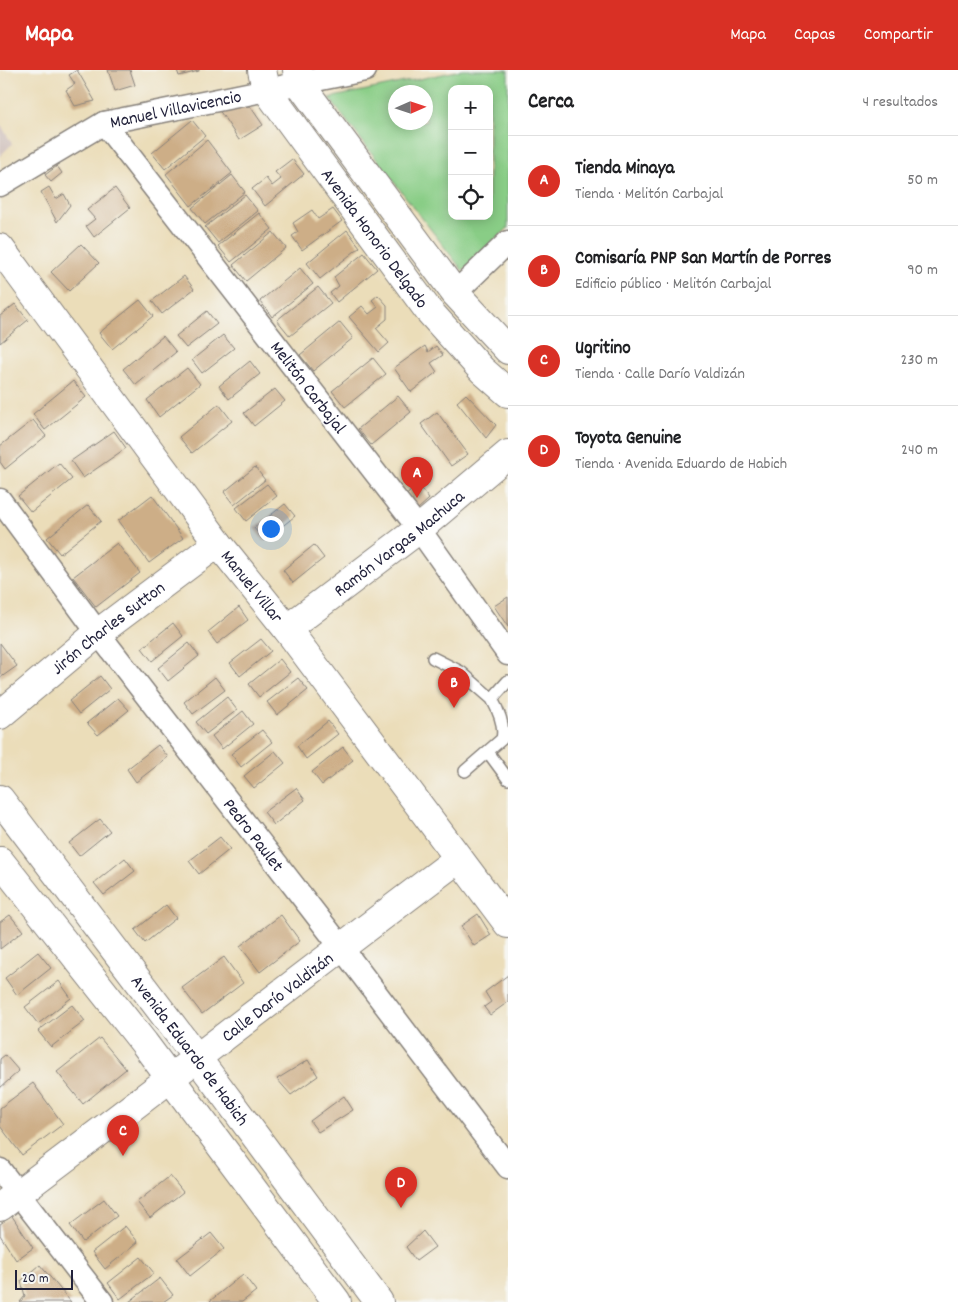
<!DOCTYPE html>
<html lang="es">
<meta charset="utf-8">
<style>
body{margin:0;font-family:Dekko,sans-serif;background:#f6f6f6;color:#202124}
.controls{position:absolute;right:15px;top:15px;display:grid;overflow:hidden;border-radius:10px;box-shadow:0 2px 12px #0003}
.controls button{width:45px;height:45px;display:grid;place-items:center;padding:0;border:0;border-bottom:1px solid #e0e0e0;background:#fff;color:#202124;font:25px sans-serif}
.compass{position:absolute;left:388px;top:15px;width:45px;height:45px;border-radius:50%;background:#fff;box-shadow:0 2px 12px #0003;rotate:87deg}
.scale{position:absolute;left:15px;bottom:12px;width:58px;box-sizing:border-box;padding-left:5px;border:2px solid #22223b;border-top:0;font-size:14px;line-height:18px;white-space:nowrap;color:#22223b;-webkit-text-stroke:4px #f6f6f2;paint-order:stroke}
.you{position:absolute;left:270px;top:458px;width:18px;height:18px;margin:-12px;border:4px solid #fff;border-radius:50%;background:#1a73e8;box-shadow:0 0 0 8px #1a73e833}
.badge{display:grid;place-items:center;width:32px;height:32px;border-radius:50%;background:#d93025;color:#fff;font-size:16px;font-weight:700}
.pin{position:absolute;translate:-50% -41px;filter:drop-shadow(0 1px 2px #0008)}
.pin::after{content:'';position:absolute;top:26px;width:18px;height:15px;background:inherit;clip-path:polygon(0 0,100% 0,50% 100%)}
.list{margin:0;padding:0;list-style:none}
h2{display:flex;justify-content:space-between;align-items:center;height:65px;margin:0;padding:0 20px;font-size:21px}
h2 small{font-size:16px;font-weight:400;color:#757577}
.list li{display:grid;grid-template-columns:32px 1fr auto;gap:15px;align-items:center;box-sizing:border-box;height:90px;padding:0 20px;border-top:1px solid #e0e0e0}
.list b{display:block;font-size:19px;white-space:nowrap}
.list p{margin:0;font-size:16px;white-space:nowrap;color:#757577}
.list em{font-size:16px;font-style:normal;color:#757577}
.icon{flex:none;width:28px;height:28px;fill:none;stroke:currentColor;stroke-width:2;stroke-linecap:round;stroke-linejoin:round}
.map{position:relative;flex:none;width:508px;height:1232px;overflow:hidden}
header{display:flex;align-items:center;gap:30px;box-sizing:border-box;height:70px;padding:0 25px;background:#d93025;color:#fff}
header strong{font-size:24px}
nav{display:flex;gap:28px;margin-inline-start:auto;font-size:18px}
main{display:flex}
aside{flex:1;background:#fff}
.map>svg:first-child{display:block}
.industrial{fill:#cfc0bb}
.green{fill:#89cd86;stroke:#567860;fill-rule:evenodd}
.building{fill:#cdae87}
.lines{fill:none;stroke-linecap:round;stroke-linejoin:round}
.service-casing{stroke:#86807a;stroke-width:14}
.minor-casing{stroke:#86807a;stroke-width:25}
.tertiary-casing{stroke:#86807a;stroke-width:30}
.primary-casing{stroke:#86807a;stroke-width:30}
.service{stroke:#fff;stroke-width:11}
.minor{stroke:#fff;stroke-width:22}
.tertiary{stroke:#fff;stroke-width:28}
.primary{stroke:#fff;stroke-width:28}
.labels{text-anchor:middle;stroke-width:4.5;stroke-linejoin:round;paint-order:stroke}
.street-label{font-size:18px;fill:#22223b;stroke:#f6f6f2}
</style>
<header>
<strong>Mapa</strong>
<nav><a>Mapa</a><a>Capas</a><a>Compartir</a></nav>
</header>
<main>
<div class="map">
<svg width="508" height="1232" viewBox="0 0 508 1232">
<rect width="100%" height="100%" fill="#f6f6f2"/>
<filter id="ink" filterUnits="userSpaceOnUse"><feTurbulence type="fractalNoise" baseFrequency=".02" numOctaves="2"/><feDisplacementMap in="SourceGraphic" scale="10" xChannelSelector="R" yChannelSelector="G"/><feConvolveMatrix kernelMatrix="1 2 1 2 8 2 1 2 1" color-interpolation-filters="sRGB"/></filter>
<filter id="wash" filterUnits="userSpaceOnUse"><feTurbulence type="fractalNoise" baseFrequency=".0096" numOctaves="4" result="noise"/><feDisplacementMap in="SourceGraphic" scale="20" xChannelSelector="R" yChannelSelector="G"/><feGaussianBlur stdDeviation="1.12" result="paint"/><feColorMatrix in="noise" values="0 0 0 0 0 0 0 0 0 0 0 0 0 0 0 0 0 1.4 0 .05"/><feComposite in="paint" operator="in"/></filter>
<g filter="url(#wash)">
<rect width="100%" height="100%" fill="#ebddb9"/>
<!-- industrial -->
<path class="industrial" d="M 0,53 L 12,74 L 0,86 Z"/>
<!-- green -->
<path class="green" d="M 462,0 L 508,0 L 508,158 L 472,193 L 463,201 L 329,28 ZM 452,19 L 489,19 L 489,146 L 452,146 ZM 396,22 L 426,22 L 426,52 L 396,52 Z"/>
<g id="blocks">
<!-- building -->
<path class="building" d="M 77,0 L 95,31 L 75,36 L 66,20 L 75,14 L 69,5 Z
M 108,0 L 130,0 L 135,15 L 115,21 Z
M 177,0 L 199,0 L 199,1 L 179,6 Z
M 250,36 L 263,55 L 239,70 L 217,37 Z
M 192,50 L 205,66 L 165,99 L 152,83 Z
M 207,70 L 232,103 L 191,136 L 166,104 Z
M 292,89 L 304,104 L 265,136 L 252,119 L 266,108 L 272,116 L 281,109 L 275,102 Z
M 57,96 L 62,103 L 51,112 L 45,105 Z
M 232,105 L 245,122 L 205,154 L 192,138 Z
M 49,117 L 56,129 L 64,124 L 70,135 L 57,152 L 41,122 Z
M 115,118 L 130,138 L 94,167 L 86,156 L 95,149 L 87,140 Z
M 245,125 L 258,141 L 218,173 L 205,157 Z
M 333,139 L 342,151 L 302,180 L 292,166 L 298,162 L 293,153 L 312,140 L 318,149 Z
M 259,143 L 272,159 L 231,192 L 218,176 Z
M 347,160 L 360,177 L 320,209 L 307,193 Z
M 273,162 L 286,178 L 246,211 L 233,195 Z
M 81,174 L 99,193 L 69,221 L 51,202 Z
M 364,183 L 377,199 L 337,232 L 330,223 L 339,216 L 334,207 Z
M 300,198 L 313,214 L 272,247 L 260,231 Z
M 184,206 L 194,219 L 162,244 L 152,231 Z
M 318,217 L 331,233 L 290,266 L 277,250 Z
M 378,225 L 387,235 L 387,249 L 376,258 L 389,273 L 379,282 L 349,247 L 362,236 L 369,244 L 378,237 L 372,230 Z
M 140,230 L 153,246 L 112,279 L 99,263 Z
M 15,234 L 28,250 L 0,273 L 0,246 Z
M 207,241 L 217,254 L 186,278 L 176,266 Z
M 340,252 L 353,268 L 313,301 L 300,285 Z
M 223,265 L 234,278 L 202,303 L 192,290 Z
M 163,266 L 176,282 L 136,315 L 123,299 Z
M 425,276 L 428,282 L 436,276 L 443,285 L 431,293 L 437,302 L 411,322 L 394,298 Z
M 373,288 L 386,304 L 345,337 L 332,321 Z
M 250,291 L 260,304 L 229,329 L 219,316 Z
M 187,298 L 200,314 L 159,347 L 147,330 Z
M 73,311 L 86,327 L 45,360 L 33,344 Z
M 275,319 L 285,331 L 254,356 L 244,343 Z
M 466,324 L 496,355 L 486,368 L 457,332 Z
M 398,326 L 411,342 L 371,375 L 358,359 Z
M 219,334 L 232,351 L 192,383 L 179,367 Z
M 437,342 L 468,384 L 451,396 L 421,354 Z
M 33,350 L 46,366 L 5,399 L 0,392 L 0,376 Z
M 114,361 L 126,378 L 83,408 L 71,391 Z
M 59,393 L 72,409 L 31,442 L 18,426 Z
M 255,397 L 265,410 L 234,435 L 224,422 Z
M 267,414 L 277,426 L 246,451 L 236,438 Z
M 417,414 L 429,429 L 417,440 L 405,427 Z
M 152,425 L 183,468 L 149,493 L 118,451 Z
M 285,434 L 295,446 L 264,471 L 254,458 Z
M 88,435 L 101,451 L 60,484 L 47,468 Z
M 117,473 L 140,503 L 96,537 L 73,507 Z
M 314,475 L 324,488 L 293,513 L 283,500 Z
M 508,527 L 508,557 L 494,536 Z
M 239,537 L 248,550 L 217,574 L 208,562 Z
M 173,553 L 183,566 L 152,591 L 142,578 Z
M 261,569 L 271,581 L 240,606 L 230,593 Z
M 0,573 L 17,596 L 0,608 Z
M 189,573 L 199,586 L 168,611 L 158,598 Z
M 280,589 L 290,602 L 259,627 L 249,614 Z
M 100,606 L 110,619 L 79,644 L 69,631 Z
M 215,607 L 225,620 L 193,644 L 184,632 Z
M 298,608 L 308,620 L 277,645 L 267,632 Z
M 227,627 L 237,640 L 206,664 L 196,652 Z
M 118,628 L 129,640 L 98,665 L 87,653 Z
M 243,641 L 253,654 L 222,679 L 212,666 Z
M 328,651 L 338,664 L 306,689 L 297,676 Z
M 262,660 L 272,672 L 241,697 L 231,684 Z
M 158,675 L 168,687 L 136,712 L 127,699 Z
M 343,677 L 353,690 L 322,715 L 312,702 Z
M 275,681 L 285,693 L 254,718 L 244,706 Z
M 296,718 L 305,730 L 274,755 L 264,742 Z
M 100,749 L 110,761 L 79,786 L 69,773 Z
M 220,767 L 230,779 L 199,804 L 189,791 Z
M 125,788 L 135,801 L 104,825 L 94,813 Z
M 166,835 L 176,848 L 145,873 L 135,860 Z
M 478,844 L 491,865 L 474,876 L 461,856 Z
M 10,845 L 23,861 L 0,879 L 0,852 Z
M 281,845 L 300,871 L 260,902 L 240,876 Z
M 38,882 L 51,898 L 17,925 L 5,908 Z
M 224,887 L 243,913 L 202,944 L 182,918 Z
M 508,905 L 508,932 L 490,945 L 484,937 L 491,932 L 485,922 Z
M 59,911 L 71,928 L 38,954 L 25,937 Z
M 72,935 L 85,951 L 51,977 L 38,961 Z
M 100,968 L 126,999 L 83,1034 L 57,1002 Z
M 5,985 L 19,1001 L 0,1018 L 0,989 Z
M 308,990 L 318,1006 L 291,1025 L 277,1009 Z
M 33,1013 L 63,1054 L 22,1085 L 0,1056 L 0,1038 Z
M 344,1026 L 353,1040 L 318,1062 L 310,1051 Z
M 170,1106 L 183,1122 L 150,1148 L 137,1132 Z
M 104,1129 L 117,1146 L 83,1172 L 70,1155 Z
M 12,1146 L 33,1178 L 16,1190 L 0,1165 L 0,1154 Z
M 125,1156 L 138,1172 L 105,1199 L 92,1182 Z
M 423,1161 L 435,1177 L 416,1191 L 406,1177 Z
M 211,1163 L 224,1179 L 190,1206 L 177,1189 Z
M 141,1187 L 154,1203 L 120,1229 L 108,1213 Z
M 40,1195 L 71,1232 L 20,1232 L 25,1226 L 21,1211 Z
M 243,1204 L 256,1221 L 242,1232 L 211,1232 L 210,1231 Z
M 160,1208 L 173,1225 L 163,1232 L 129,1232 Z"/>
</g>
</g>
<g filter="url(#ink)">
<use href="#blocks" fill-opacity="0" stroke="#86807a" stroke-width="1"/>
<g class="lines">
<defs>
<path id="service" d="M 433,588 L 461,602 L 492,629
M 488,682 L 508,709
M 465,701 L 502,669 C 505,657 498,640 492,629 L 508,611"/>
<g id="minor">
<path id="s1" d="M 104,53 L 419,459 L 508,584"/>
<path id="s2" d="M 0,115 L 104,53 L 365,0"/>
<path d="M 455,223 L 508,172"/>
<path id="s3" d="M 0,430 L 98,563 L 341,877 L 508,1097"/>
<path d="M 0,1100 L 102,1232"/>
</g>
<g id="tertiary">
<path id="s4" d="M 262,0 L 266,19 L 428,240 L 482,300 L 508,323"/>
<path d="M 297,0 L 300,14 L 455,223 L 508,280"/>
<path id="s5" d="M 0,178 L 218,473 L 287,559 L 508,854"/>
<path id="s6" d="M 287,559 L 419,459 L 508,384"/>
<path id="s7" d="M 0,645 L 98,563 L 218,473"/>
<path id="s8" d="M 0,1137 C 154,1022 305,904 458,789"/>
</g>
<g id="primary">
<path id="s9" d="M 0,729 L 197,988 L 379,1232"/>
<path d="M 0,791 L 144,973 L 337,1232"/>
</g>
</defs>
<!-- service casing -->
<use href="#service" class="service-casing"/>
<!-- minor casing -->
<use href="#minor" class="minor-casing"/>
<!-- tertiary casing -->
<use href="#tertiary" class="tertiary-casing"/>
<!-- primary casing -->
<use href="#primary" class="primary-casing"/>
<!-- service -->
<use href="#service" class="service"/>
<!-- minor -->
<use href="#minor" class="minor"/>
<!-- tertiary -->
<use href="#tertiary" class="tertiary"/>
<!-- primary -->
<use href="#primary" class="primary"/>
</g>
</g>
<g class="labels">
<!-- street labels -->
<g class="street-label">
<text dy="6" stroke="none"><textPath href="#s2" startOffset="194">Manuel Villavicencio</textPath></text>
<text dy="6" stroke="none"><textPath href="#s4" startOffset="204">Avenida Honorio Delgado</textPath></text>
<text dy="6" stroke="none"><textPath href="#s1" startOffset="334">Melitón Carbajal</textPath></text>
<text dy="6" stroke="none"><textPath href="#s6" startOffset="141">Ramón Vargas Machuca</textPath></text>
<text dy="6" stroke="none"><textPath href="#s5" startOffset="422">Manuel Villar</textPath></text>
<text dy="6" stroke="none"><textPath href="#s7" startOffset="139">Jirón Charles Sutton</textPath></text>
<text dy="6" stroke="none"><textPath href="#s3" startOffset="420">Pedro Paulet</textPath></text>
<text dy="6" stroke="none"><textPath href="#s8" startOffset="348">Calle Darío Valdizán</textPath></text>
<text dy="6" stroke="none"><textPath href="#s9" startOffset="315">Avenida Eduardo de Habich</textPath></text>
</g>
</g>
</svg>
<div class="controls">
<button>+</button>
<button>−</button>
<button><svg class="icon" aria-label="locate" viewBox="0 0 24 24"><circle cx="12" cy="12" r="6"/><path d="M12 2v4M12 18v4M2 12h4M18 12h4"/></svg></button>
</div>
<svg class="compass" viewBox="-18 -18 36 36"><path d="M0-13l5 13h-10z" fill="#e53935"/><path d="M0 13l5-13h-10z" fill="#757577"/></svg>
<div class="scale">20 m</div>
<div class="you"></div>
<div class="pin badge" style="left:417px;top:428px">A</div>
<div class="pin badge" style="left:454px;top:638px">B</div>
<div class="pin badge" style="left:123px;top:1086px">C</div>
<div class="pin badge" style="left:401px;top:1138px">D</div>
</div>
<aside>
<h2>Cerca<small>4 resultados</small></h2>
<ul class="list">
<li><span class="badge">A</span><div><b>Tienda Minaya</b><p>Tienda · Melitón Carbajal</p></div><em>50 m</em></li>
<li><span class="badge">B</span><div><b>Comisaría PNP San Martín de Porres</b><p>Edificio público · Melitón Carbajal</p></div><em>90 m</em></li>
<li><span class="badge">C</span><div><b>Ugritino</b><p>Tienda · Calle Darío Valdizán</p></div><em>230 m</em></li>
<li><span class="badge">D</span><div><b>Toyota Genuine</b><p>Tienda · Avenida Eduardo de Habich</p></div><em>240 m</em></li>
</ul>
</aside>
</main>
